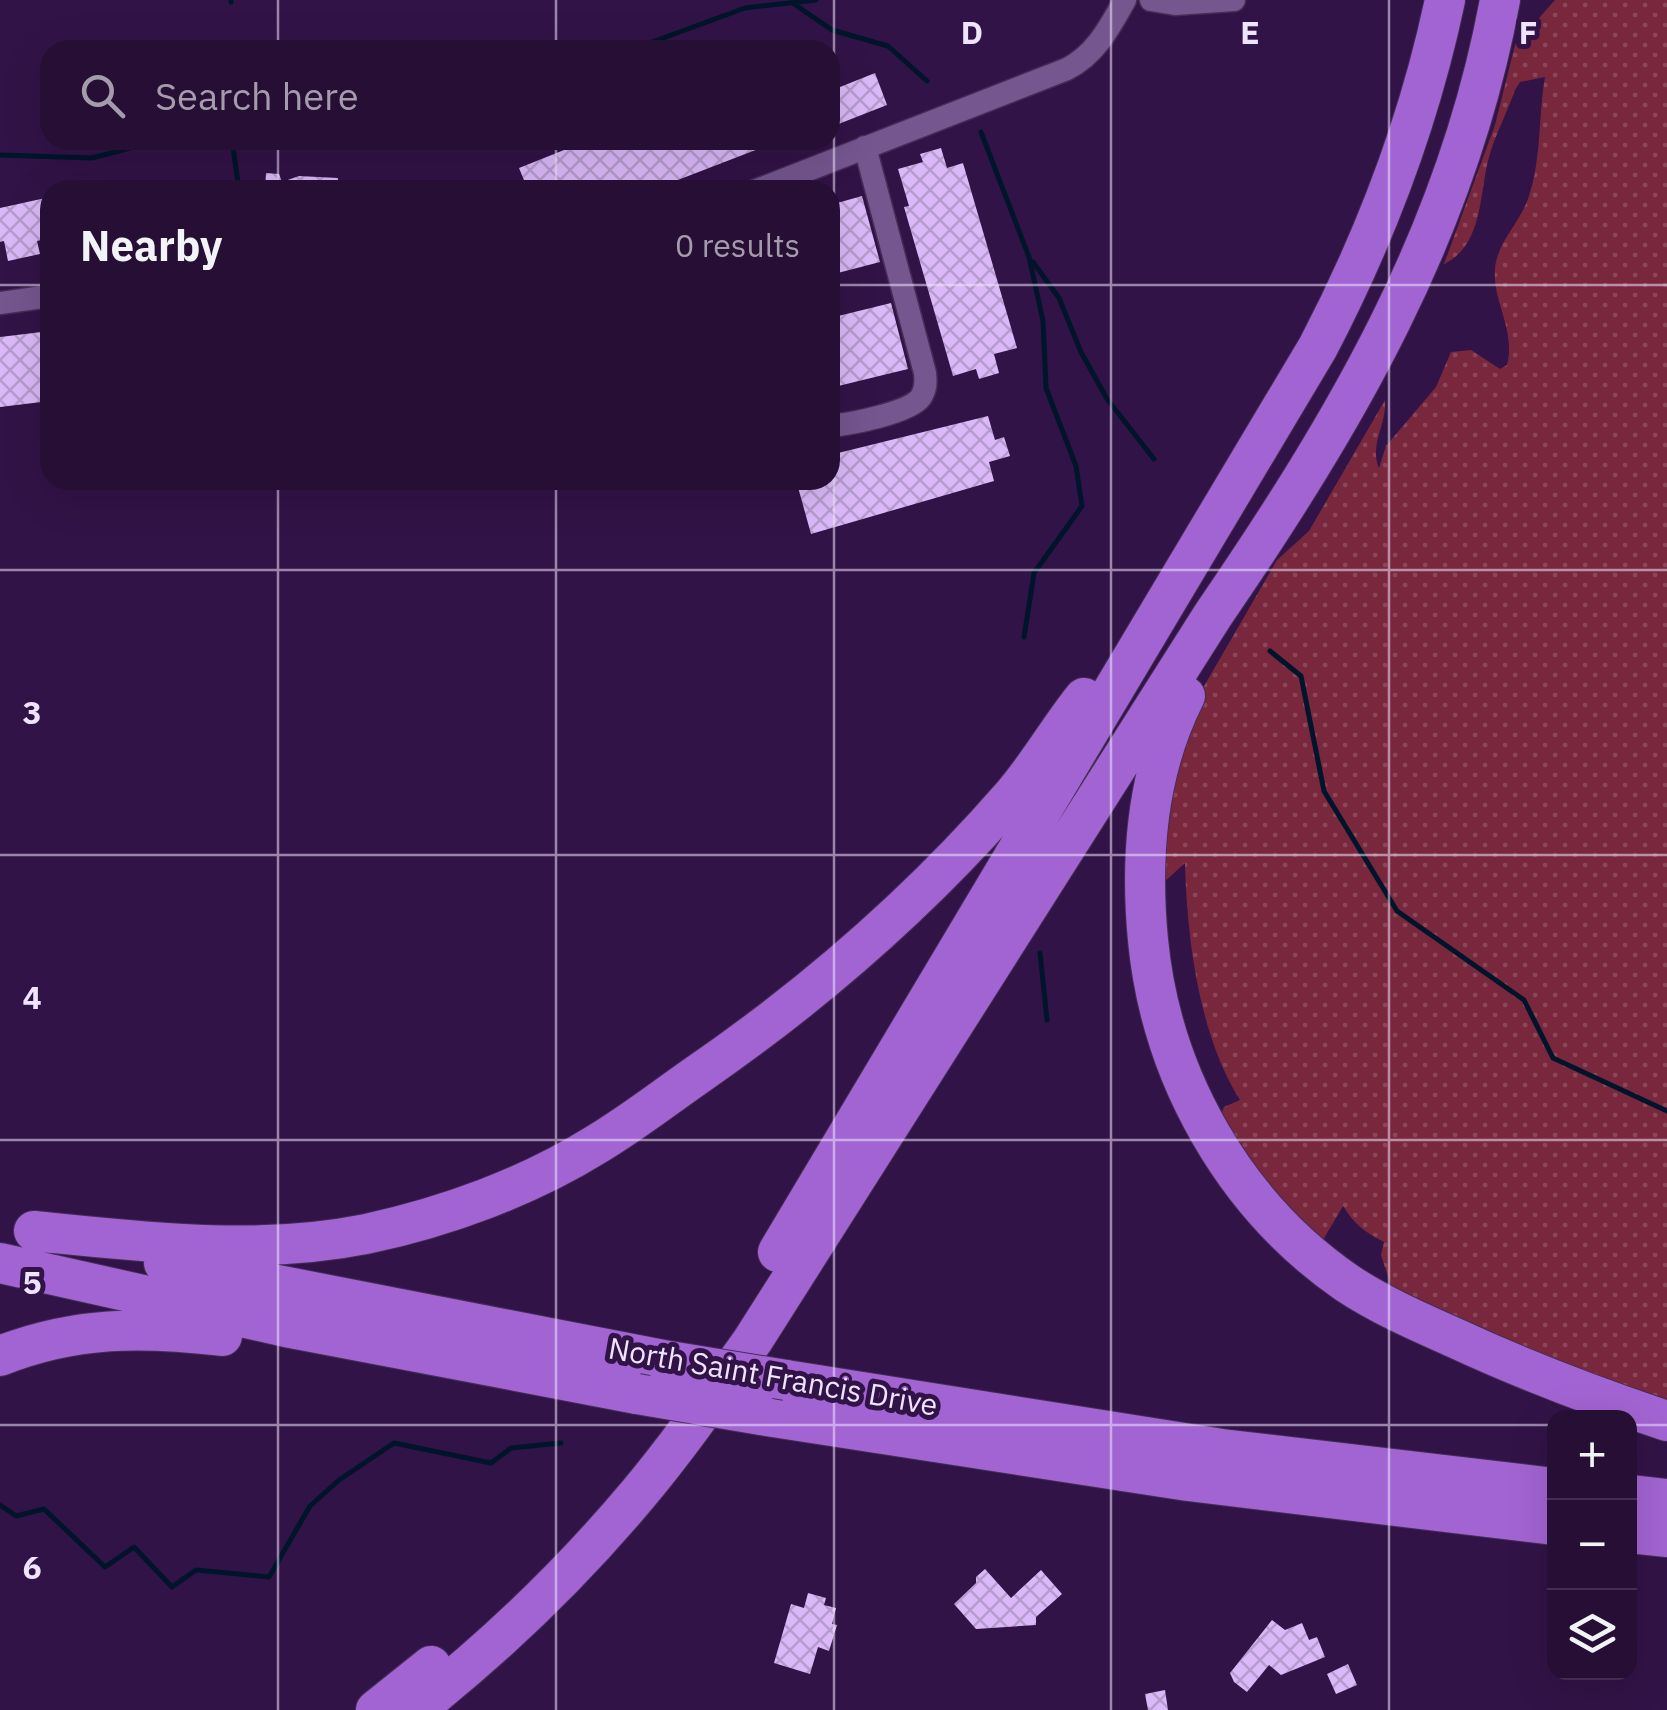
<!DOCTYPE html>
<meta charset="utf-8">
<style>
body{margin:0;font-family:"IBM Plex Sans",sans-serif;background:#321c41;color:#f1f3f6}
.controls{position:absolute;right:30px;bottom:30px;display:grid;overflow:hidden;border-radius:20px;box-shadow:0 10px 40px #0002}
.controls button{width:90px;height:90px;display:grid;place-items:center;padding:0;border:0;border-bottom:2px solid #422e50;background:#260e35;color:#f1f3f6;font:50px sans-serif}
.list{margin:0;padding:0;list-style:none}
h2{display:flex;justify-content:space-between;align-items:center;height:130px;margin:0;padding:0 40px;font-size:42px}
h2 small{font-size:32px;font-weight:400;color:#a49cad}
.icon{flex:none;width:55px;height:55px;fill:none;stroke:currentColor;stroke-width:2;stroke-linecap:round;stroke-linejoin:round}
.map{position:relative;flex:none;width:1667px;height:1710px;overflow:hidden}
.search{position:absolute;background:#260e35;box-shadow:0 10px 40px #0002;left:40px;top:40px;width:800px;height:110px;display:flex;align-items:center;gap:25px;box-sizing:border-box;padding:0 35px;border-radius:30px;color:#a49cad;font-size:38px}
.panel{position:absolute;background:#260e35;box-shadow:0 10px 40px #0002;left:40px;top:180px;width:800px;height:310px;border-radius:30px}
.map>svg:first-child{display:block}
.grass{fill:url(#grass-dots)}
.lines{fill:none;stroke-linecap:round;stroke-linejoin:round}
.stream{stroke:#00152b;stroke-width:5}
.building{fill:url(#building-cross-hatch)}
.minor-casing{stroke:#452d56;stroke-width:25}
.motorway-casing{stroke:#452d56;stroke-width:42}
.minor{stroke:#75568f;stroke-width:22}
.motorway{stroke:#a264d2;stroke-width:40}
.motorway-bridge-casing{stroke:#452d56;stroke-width:42;stroke-linecap:butt}
.motorway-bridge{stroke:#a264d2;stroke-width:40}
.grid{fill:none;stroke:#f0e3fd;stroke-width:2.5;stroke-opacity:0.55}
.labels{text-anchor:middle;stroke-width:10;stroke-linejoin:round;paint-order:stroke}
.street-label{font-size:30px;fill:#f0e3fd;stroke:#321347}
.grid-label{font-size:32px;text-anchor:middle;font-weight:bold;fill:#f0e3fd;stroke:#321347;stroke-width:10;stroke-linejoin:round;paint-order:stroke}
</style>
<div class="map">
<svg width="1667" height="1710" viewBox="0 0 1667 1710">
<defs>
<pattern id="grass-dots" width="8" height="8" patternUnits="userSpaceOnUse" patternTransform="scale(2.5)"><rect width="8" height="8" fill="#79273c"/><path d="M2 2h.1M6 6h.1" fill="none" stroke="#8c4659" stroke-width="1.8" stroke-linecap="round"/></pattern>
<pattern id="building-cross-hatch" width="8" height="8" patternUnits="userSpaceOnUse" patternTransform="scale(2.5)"><rect width="8" height="8" fill="#dbb9f9"/><path d="M0 0l8 8M0 8l8-8" fill="none" stroke="#b69cce"/></pattern>
</defs>
<rect width="100%" height="100%" fill="#321347"/>
<!-- grass -->
<path class="grass" d="M 1555,0 L 1667,0 L 1667,1407 L 1501,1346 L 1391,1286 L 1381,1255 L 1384,1242 C 1366,1233 1354,1224 1343,1206 L 1323,1240 L 1277,1202 L 1220,1117 L 1224,1107 L 1240,1100 C 1199,1035 1187,940 1185,863 L 1164,882 L 1160,836 L 1196,700 L 1277,560 L 1309,531 L 1385,400 C 1387,424 1369,445 1379,468 L 1386,446 L 1436,387 L 1451,352 L 1471,350 L 1500,369 L 1507,365 C 1516,330 1492,301 1495,268 C 1498,241 1519,224 1528,199 C 1542,160 1538,117 1545,77 L 1520,82 L 1515,90 C 1507,113 1495,135 1489,157 C 1479,192 1484,245 1444,264 L 1495,125 L 1515,45 Z"/>
<g class="lines">
<!-- stream -->
<path class="stream" d="M 231,2 L 231,0
M 794,4 L 832,30 L 888,46 L 927,81
M 609,50 L 644,45 L 745,8 L 816,0
M 981,132 L 1029,257 L 1043,321 L 1046,388 L 1076,466 L 1082,506 L 1034,573 L 1024,637
M 232,140 L 239,190
M 0,155 L 92,158 L 160,140
M 1033,262 L 1059,298 L 1081,352 L 1107,399 L 1154,459
M 1270,651 L 1301,676 L 1324,791 L 1397,911 L 1524,1000 L 1553,1058 L 1667,1111
M 1040,953 L 1047,1020
M 0,1505 L 16,1516 L 44,1509 L 105,1567 L 134,1547 L 172,1587 L 196,1570 L 269,1577 L 310,1506 L 339,1480 L 394,1443 L 491,1463 L 511,1448 L 561,1443"/>
</g>
<!-- building -->
<path class="building" d="M 875,73 L 887,105 L 836,125 L 830,109 L 830,91 Z
M 589,140 L 779,140 L 779,141 L 652,190 L 528,190 L 519,168 Z
M 941,148 L 947,168 L 963,163 L 1017,348 L 994,354 L 999,373 L 979,379 L 976,369 L 953,376 L 904,207 L 909,206 L 898,169 L 923,162 L 920,154 Z
M 266,173 L 279,174 L 282,182 L 299,176 L 338,178 L 338,190 L 265,190 Z
M 862,196 L 880,262 L 830,275 L 830,205 Z
M 50,197 L 50,238 L 37,241 L 40,254 L 8,261 L 4,241 L 0,242 L 0,208 Z
M 891,303 L 908,369 L 830,388 L 830,318 Z
M 50,331 L 50,401 L 0,407 L 0,337 Z
M 988,416 L 995,440 L 1004,437 L 1010,456 L 989,462 L 994,481 L 811,534 L 796,480 L 830,480 L 830,455 Z
M 985,1569 L 1011,1598 L 1041,1570 L 1062,1594 L 1036,1617 L 1036,1625 L 976,1629 L 954,1604 L 976,1583 L 976,1577 Z
M 808,1593 L 826,1598 L 824,1605 L 836,1608 L 832,1624 L 837,1625 L 829,1651 L 818,1647 L 810,1674 L 774,1663 L 791,1604 L 804,1608 Z
M 1272,1620 L 1285,1630 L 1302,1623 L 1309,1640 L 1317,1637 L 1325,1657 L 1281,1675 L 1269,1665 L 1247,1692 L 1234,1682 L 1230,1673 Z
M 1348,1664 L 1357,1685 L 1336,1694 L 1327,1674 Z
M 1165,1690 L 1168,1710 L 1148,1710 L 1145,1694 Z"/>
<g class="lines">
<defs>
<path id="minor" d="M 1151,0 L 1175,4 L 1234,0
M 757,190 L 1067,69 C 1096,54 1109,28 1125,0
M 0,303 L 50,296
M 830,426 C 850,424 910,413 921,397 C 926,389 926,382 925,373 L 865,147"/>
<path id="motorway" d="M 1185,696 C 1147,771 1140,857 1148,940 C 1161,1076 1234,1205 1347,1283 C 1380,1305 1419,1322 1455,1338 C 1524,1370 1595,1397 1667,1421
M 34,1231 C 144,1242 256,1256 366,1234 C 446,1217 528,1187 597,1144 C 632,1123 664,1098 697,1075 C 813,995 920,902 1013,795 C 1039,765 1059,729 1084,698
M 778,1252 L 1318,347 C 1376,236 1419,123 1445,0
M 0,1263 L 286,1327 L 637,1394
M 164,1263 L 663,1360
M 0,1356 C 76,1326 142,1327 222,1336
M 786,1380 L 1222,1449 L 1554,1488
M 761,1415 L 1188,1481 L 1554,1525
M 1630,1495 L 1667,1499
M 1630,1533 L 1667,1537
M 376,1710 L 431,1666
M 415,1710 C 496,1646 573,1572 639,1493 C 680,1444 716,1392 753,1340 L 1213,615 C 1345,422 1457,234 1500,0"/>
</defs>
<!-- minor casing -->
<use href="#minor" class="minor-casing"/>
<!-- motorway casing -->
<use href="#motorway" class="motorway-casing"/>
<!-- minor -->
<use href="#minor" class="minor"/>
<!-- motorway -->
<use href="#motorway" class="motorway"/>
<defs>
<path id="motorway-bridge" d="M 663,1360 L 786,1380
M 637,1394 L 761,1415"/>
</defs>
<!-- motorway-bridge casing -->
<use href="#motorway-bridge" class="motorway-bridge-casing"/>
<!-- motorway-bridge -->
<use href="#motorway-bridge" class="motorway-bridge"/>
</g>
<!-- grid -->
<path class="grid" d="M 278,0 L 278,50M 556,0 L 556,50M 834,0 L 834,1710M 1111,0 L 1111,1710M 1389,0 L 1389,1710M 278,140 L 278,190M 556,140 L 556,190M 0,285 L 50,285M 830,285 L 1667,285M 278,480 L 278,1710M 556,480 L 556,1710M 0,570 L 1667,570M 0,855 L 1667,855M 0,1140 L 1667,1140M 0,1425 L 1554,1425M 1630,1425 L 1667,1425"/>
<g class="labels">
<!-- street labels -->
<g class="street-label">
<text transform="translate(773 1377) rotate(10)" y="10">North Saint Francis Drive</text>
</g>
</g>
<g class="grid-label">
<text x="972" y="44">D</text>
<text x="1250" y="44">E</text>
<text x="1528" y="44">F</text>
<text x="32" y="724">3</text>
<text x="32" y="1009">4</text>
<text x="32" y="1294">5</text>
<text x="32" y="1579">6</text>
</g>
</svg>
<div class="controls">
<button>+</button>
<button>−</button>
<button><svg class="icon" aria-label="layers" viewBox="0 0 24 24"><path d="M12 4l9 5-9 5-9-5zM3 14l9 5 9-5"/></svg></button>
</div>
<div class="search"><svg class="icon" aria-label="search" viewBox="0 0 24 24"><circle cx="10" cy="10" r="6"/><path d="M15 15l6 6"/></svg>Search here</div>
<section class="panel">
<h2>Nearby<small>0 results</small></h2>
<ul class="list">
</ul>
</section>
</div>
